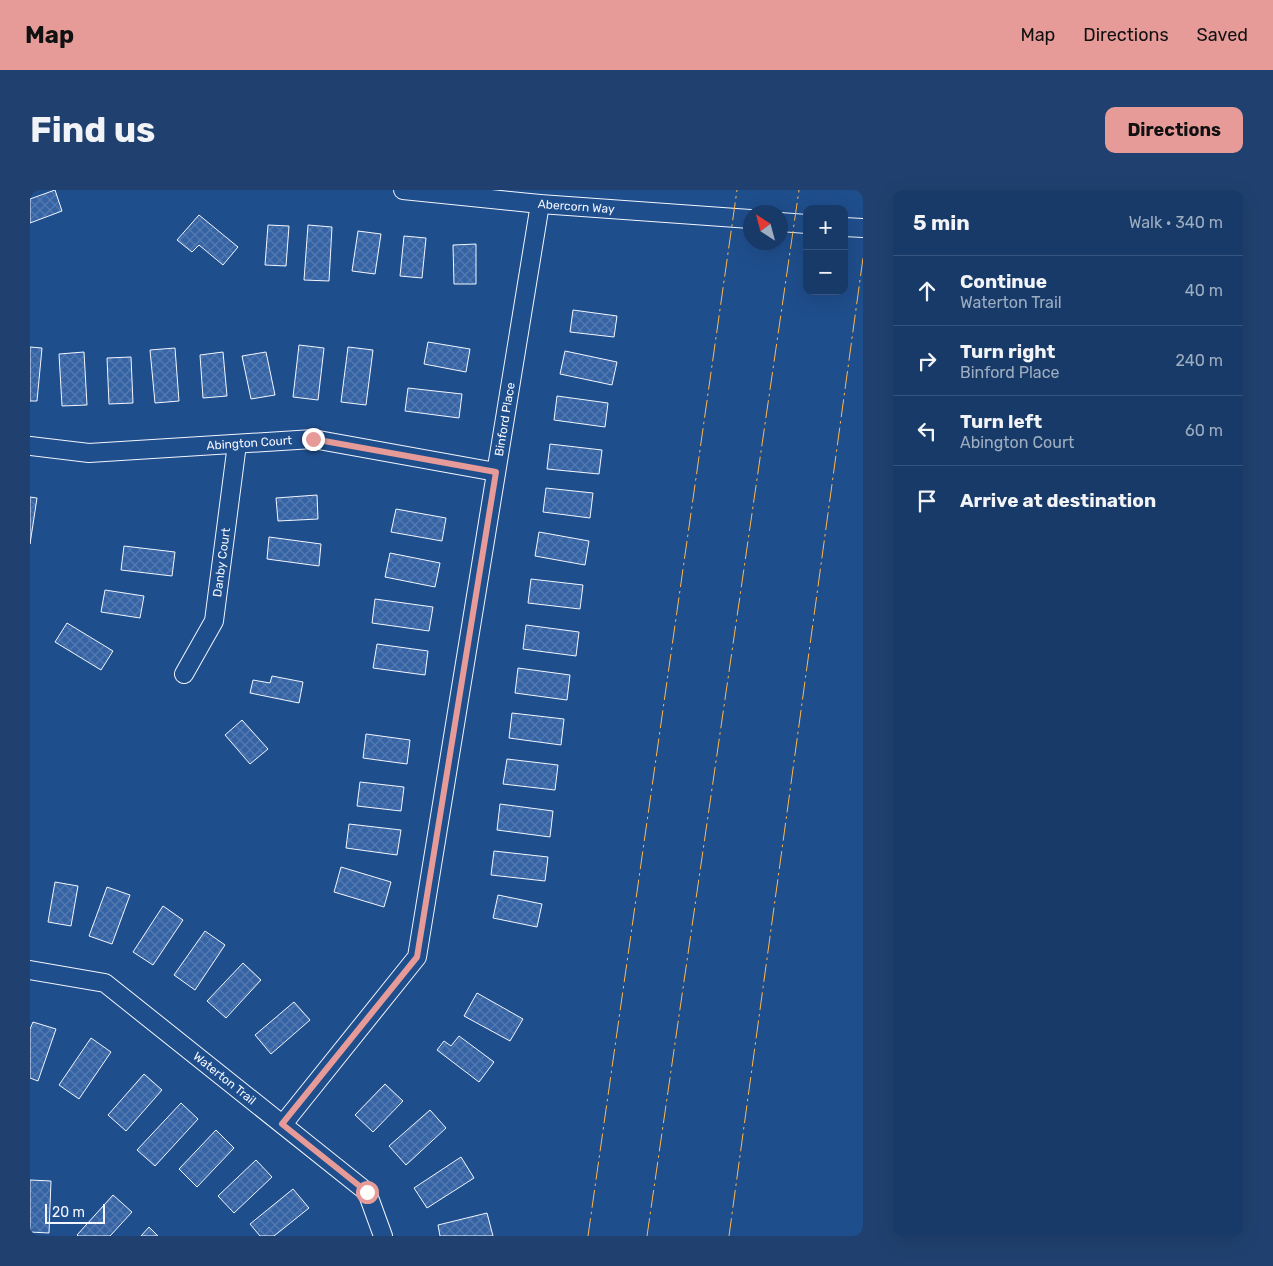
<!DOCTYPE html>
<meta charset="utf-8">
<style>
body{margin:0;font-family:Rubik,sans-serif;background:#20416f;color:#f1f3f6}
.controls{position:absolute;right:15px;top:15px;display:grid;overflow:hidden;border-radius:10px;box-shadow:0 5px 20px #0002}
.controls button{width:45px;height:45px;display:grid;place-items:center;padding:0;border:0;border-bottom:1px solid #36547d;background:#173a69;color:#f1f3f6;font:25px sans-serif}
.compass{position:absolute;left:713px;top:15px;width:45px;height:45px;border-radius:50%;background:#173a69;box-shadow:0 5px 20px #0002;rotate:324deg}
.scale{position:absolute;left:15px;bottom:12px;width:60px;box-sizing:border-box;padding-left:5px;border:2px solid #f2f6ff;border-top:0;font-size:14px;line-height:18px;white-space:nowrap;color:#f2f6ff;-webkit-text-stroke:4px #1f4e8c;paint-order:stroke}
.stop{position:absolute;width:15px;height:15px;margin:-11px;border:4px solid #e69b98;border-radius:50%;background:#fff}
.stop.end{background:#e69b98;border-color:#fff;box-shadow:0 1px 5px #0008}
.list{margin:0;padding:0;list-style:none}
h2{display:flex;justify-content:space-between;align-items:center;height:65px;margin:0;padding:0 20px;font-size:21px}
h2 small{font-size:16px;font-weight:400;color:#9eadc0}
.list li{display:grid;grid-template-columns:32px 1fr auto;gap:15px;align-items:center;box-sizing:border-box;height:70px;padding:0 20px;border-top:1px solid #36547d}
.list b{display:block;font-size:19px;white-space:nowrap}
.list p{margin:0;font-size:16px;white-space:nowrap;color:#9eadc0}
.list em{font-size:16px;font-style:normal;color:#9eadc0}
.icon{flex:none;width:28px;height:28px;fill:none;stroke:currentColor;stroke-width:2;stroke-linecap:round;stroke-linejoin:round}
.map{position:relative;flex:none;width:833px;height:1046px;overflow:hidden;border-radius:10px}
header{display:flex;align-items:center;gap:30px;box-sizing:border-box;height:70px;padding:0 25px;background:#e69b98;color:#111}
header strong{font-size:24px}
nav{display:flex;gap:28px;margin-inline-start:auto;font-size:18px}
.intro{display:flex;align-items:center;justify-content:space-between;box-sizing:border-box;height:120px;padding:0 30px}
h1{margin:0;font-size:35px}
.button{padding:12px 22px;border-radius:10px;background:#e69b98;color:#111;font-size:18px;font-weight:700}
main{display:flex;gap:30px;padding:0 30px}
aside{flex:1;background:#173a69;border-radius:10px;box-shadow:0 5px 20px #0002}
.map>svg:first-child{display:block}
.building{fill:url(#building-cross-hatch);stroke:#f2f6ff}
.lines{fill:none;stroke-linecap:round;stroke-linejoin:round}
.minor-casing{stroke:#f2f6ff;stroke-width:20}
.minor{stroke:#1f4e8c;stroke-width:18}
.power{stroke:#ffb74d;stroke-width:1;stroke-dasharray:18 4 2.5 4;stroke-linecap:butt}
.route{stroke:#e69b98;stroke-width:6}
.labels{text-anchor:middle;stroke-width:4;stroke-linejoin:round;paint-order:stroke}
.street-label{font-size:12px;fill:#f2f6ff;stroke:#1f4e8c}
</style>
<header>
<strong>Map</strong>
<nav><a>Map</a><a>Directions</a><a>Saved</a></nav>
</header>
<div class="intro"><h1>Find us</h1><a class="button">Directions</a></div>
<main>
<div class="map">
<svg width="833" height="1046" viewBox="0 0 833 1046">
<defs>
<pattern id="building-cross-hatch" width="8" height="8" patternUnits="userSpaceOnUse" patternTransform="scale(1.25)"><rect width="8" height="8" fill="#3563a3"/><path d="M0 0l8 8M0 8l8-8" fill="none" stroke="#537ab1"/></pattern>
</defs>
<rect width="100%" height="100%" fill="#1f4e8c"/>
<!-- building -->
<path class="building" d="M 25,0 L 32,21 L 0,33 L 0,9 Z
M 169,25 L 208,57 L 193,75 L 169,55 L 162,62 L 147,50 Z
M 238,35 L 259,36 L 256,76 L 235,75 Z
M 278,35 L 302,37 L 299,91 L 274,90 Z
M 328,41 L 351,44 L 345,84 L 322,81 Z
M 374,46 L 396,48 L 392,88 L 370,86 Z
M 446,54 L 446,94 L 424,94 L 423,55 Z
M 543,120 L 587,126 L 584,147 L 540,142 Z
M 398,152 L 440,159 L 436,182 L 394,174 Z
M 269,155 L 294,158 L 288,210 L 263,207 Z
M 0,157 L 12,158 L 7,211 L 0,211 Z
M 318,157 L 343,160 L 336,215 L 311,212 Z
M 145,158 L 149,211 L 125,213 L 120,160 Z
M 535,161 L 587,172 L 582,195 L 530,184 Z
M 54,162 L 57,215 L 32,216 L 29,164 Z
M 193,162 L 197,206 L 173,208 L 170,165 Z
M 236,162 L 245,205 L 221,209 L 212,166 Z
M 101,167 L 103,213 L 79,214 L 77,168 Z
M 378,198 L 432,204 L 429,228 L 375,221 Z
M 527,206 L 578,213 L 575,237 L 524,230 Z
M 520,254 L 572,260 L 569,284 L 517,279 Z
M 516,298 L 563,303 L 560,328 L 513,322 Z
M 287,305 L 288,329 L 248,331 L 246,308 Z
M 0,307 L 7,308 L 0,354 Z
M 366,319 L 416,328 L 412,351 L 361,342 Z
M 509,342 L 559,351 L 555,375 L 505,366 Z
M 239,347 L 291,354 L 289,376 L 237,369 Z
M 94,356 L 145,362 L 142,386 L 91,380 Z
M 360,363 L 410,373 L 405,397 L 355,387 Z
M 501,389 L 553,395 L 550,419 L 498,413 Z
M 75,400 L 114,406 L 110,428 L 71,422 Z
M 345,409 L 403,417 L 399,441 L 342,433 Z
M 37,433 L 83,461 L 71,480 L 25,452 Z
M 496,435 L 549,442 L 546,466 L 493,459 Z
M 347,454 L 398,461 L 395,485 L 343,478 Z
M 488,478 L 540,485 L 537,510 L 485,503 Z
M 242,486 L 273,492 L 269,513 L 220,503 L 223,490 L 240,493 Z
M 482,523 L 534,529 L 531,555 L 479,548 Z
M 212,530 L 238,559 L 220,574 L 195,545 Z
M 336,544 L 380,550 L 377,574 L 333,568 Z
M 477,569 L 528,575 L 525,600 L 473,594 Z
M 330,592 L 374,597 L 371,621 L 327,616 Z
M 470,614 L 523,621 L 520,647 L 467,640 Z
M 319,634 L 371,640 L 367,665 L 316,658 Z
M 464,661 L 518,667 L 515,691 L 461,685 Z
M 311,677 L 361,692 L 354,717 L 304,702 Z
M 25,692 L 48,696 L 41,736 L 18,732 Z
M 77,697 L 100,705 L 82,754 L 59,746 Z
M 468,705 L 512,714 L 507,737 L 463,728 Z
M 133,716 L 153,730 L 123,775 L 103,762 Z
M 175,741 L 195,755 L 165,800 L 144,785 Z
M 213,773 L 231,790 L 196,828 L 177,811 Z
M 447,803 L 493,829 L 480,851 L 434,826 Z
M 264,812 L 280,830 L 241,864 L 225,845 Z
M 3,832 L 26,839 L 8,891 L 0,888 L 0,839 Z
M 429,846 L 464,872 L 449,892 L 407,860 L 414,851 L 421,856 Z
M 61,848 L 81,862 L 49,909 L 29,895 Z
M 114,884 L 132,900 L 96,941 L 78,925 Z
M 355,894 L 373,911 L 343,942 L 325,925 Z
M 151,913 L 168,929 L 125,976 L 107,960 Z
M 400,920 L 416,938 L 376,975 L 359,956 Z
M 186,940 L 204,958 L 167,997 L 149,979 Z
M 431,967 L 444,988 L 397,1018 L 384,998 Z
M 226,970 L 242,987 L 204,1023 L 188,1006 Z
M 0,990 L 21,991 L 19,1043 L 0,1042 Z
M 263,999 L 279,1018 L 244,1046 L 230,1046 L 220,1034 Z
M 83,1005 L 102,1022 L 80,1046 L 48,1046 L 47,1045 Z
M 457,1023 L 463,1046 L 410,1046 L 408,1035 Z
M 119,1037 L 128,1046 L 111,1046 Z"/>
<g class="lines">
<defs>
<g id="minor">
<path id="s1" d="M 373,0 L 510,14 L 720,29"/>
<path d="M 750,32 L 777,34"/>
<path d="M 814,37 L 833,38"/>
<path id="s2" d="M 0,256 L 59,263 L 283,249 L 466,282"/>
<path id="s3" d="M 154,484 L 184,431 L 207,254"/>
<path id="s4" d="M 0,780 L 75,793 L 337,1002 L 353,1046"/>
<path id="s5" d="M 253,934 L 387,767 L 510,14"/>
</g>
</defs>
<!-- minor casing -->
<use href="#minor" class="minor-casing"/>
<!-- minor -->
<use href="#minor" class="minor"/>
<!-- power -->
<path class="power" d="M 558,1046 L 707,0
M 617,1046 L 769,0
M 699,1046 L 833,68"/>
</g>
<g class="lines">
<!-- route -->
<path class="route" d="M 283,249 L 466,282 L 387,767 L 252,934 L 337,1002"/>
</g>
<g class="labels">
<!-- street labels -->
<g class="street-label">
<text dy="4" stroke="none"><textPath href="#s1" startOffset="174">Abercorn Way</textPath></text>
<text dy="4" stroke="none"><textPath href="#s5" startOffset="759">Binford Place</textPath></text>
<text dy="4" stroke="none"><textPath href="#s2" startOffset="220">Abington Court</textPath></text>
<text dy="4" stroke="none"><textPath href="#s3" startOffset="120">Danby Court</textPath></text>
<text dy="4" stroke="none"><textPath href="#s4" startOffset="229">Waterton Trail</textPath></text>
</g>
</g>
</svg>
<div class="controls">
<button>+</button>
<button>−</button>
</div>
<svg class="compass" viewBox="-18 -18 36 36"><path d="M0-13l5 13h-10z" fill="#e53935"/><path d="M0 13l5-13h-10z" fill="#9eadc0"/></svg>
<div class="scale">20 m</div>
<div class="stop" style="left:337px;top:1002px"></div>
<div class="stop end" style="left:283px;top:249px"></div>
</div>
<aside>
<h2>5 min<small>Walk · 340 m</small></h2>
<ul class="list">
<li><svg class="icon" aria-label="ahead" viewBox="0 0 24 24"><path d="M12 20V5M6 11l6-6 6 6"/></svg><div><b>Continue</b><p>Waterton Trail</p></div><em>40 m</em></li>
<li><svg class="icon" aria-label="right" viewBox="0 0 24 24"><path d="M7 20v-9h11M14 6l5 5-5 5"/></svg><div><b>Turn right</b><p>Binford Place</p></div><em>240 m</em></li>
<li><svg class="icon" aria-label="left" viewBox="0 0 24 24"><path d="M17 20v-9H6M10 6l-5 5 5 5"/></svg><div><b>Turn left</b><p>Abington Court</p></div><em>60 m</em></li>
<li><svg class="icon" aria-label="arrive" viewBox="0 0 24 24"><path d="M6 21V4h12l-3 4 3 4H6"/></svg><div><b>Arrive at destination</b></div></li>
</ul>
</aside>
</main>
